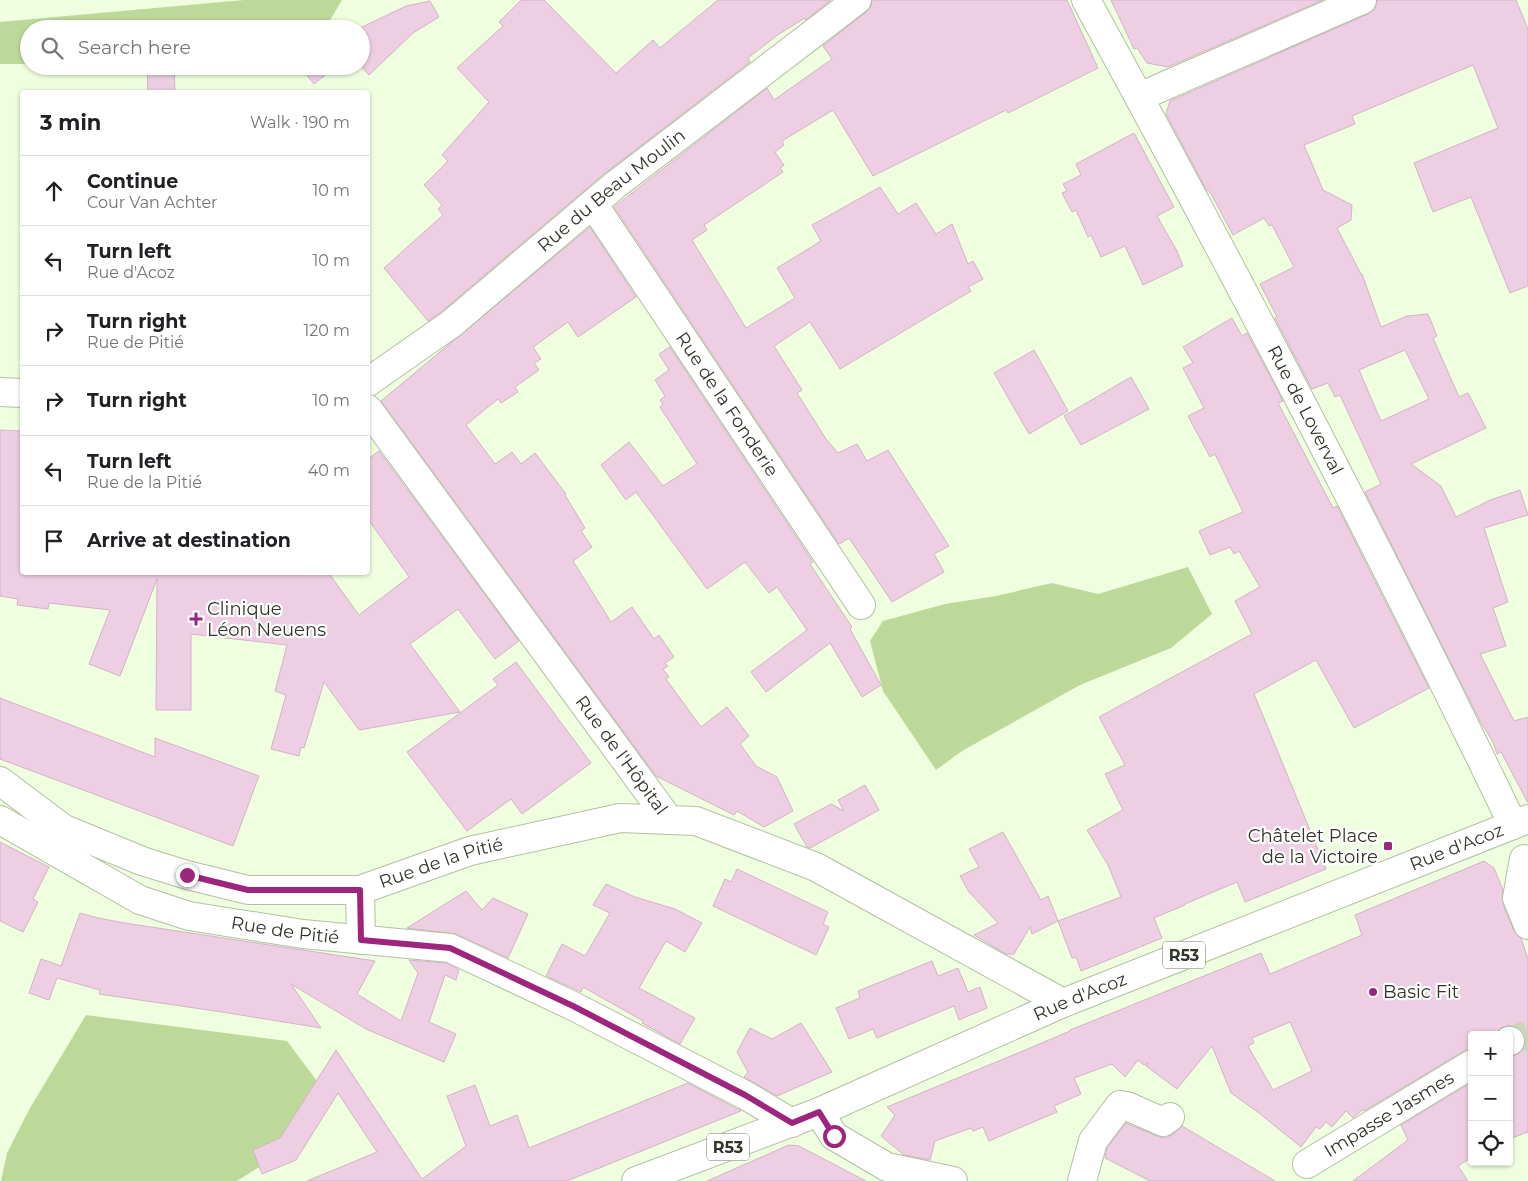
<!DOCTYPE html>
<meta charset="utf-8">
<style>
body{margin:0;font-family:Montserrat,sans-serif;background:#f2f2f2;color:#202124}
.controls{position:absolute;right:15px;bottom:15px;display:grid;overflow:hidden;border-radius:5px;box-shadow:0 1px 4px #0004}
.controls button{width:45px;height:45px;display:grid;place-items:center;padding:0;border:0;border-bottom:1px solid #e0e0e0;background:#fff;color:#202124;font:25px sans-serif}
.stop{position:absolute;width:15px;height:15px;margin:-11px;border:4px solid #9d257e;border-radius:50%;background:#fff}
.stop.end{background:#9d257e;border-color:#fff;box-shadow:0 1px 5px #0008}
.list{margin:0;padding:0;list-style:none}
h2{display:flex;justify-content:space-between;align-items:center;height:65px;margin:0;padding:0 20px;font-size:21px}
h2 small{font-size:16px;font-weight:400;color:#757577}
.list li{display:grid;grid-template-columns:32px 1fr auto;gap:15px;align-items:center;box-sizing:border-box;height:70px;padding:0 20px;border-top:1px solid #e0e0e0}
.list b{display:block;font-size:19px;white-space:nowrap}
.list p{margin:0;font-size:16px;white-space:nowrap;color:#757577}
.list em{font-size:16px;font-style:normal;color:#757577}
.icon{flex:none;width:28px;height:28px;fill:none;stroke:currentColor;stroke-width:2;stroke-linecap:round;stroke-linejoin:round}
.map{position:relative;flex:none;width:1528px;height:1181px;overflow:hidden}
.search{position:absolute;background:#fff;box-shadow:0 1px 4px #0004;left:20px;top:20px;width:350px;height:55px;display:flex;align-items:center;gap:12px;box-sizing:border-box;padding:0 18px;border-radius:28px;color:#757577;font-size:19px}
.panel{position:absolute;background:#fff;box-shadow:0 1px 4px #0004;left:20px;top:90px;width:350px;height:485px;border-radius:5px}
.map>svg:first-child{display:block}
.green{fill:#bdd99a}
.building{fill:#eecee2;stroke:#d2b3c6;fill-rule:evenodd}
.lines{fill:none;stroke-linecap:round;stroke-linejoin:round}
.minor-tunnel{stroke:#c9d6ba;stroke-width:28;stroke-dasharray:28 14;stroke-linecap:butt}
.minor-casing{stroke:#b2c0a1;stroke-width:30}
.tertiary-casing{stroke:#b2c0a1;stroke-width:30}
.primary-casing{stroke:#b2c0a1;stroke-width:30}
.minor{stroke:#fff;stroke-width:28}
.tertiary{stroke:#fff;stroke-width:28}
.primary{stroke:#fff;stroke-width:28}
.route{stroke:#9d257e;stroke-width:6}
.poi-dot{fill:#9d257e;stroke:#fff;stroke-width:2}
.labels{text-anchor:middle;stroke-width:4.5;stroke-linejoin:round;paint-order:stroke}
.shield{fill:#fff;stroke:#6e7269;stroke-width:1}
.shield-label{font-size:16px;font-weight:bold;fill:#303529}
.street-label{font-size:18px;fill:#303529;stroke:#fff}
.poi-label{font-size:18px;fill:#303529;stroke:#fff;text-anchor:start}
</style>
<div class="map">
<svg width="1528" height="1181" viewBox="0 0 1528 1181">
<rect width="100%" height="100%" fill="#effede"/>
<!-- green -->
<path class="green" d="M 244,0 L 342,0 L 329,22 L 292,29 L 29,29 L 29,64 L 0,64 L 0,22 Z
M 1188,567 L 1212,614 L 1171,648 L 1080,685 L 962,751 L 936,770 L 883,691 L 870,641 L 883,621 L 945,604 L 996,596 L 1052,583 L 1098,594 Z
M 86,1015 L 287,1041 L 317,1081 L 304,1139 L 237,1181 L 1,1181 L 7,1153 L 30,1108 Z"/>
<!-- building -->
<path class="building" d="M 521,0 L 544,0 L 616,73 L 653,40 L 660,48 L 718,0 L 831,0 L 806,20 L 805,18 L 779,34 L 748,58 L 750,62 L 605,173 L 441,312 L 428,321 L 384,268 L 443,215 L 438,209 L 442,205 L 424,185 L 448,161 L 442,155 L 489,102 L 457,68 L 503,26 L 499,22 Z
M 872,0 L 1067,0 L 1098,68 L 1008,113 L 1006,110 L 873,176 L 833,110 L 782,141 L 784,145 L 775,152 L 784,165 L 780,168 L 783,172 L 704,225 L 707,230 L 692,240 L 746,328 L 795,298 L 777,268 L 821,241 L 812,225 L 880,187 L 898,214 L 916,203 L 936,234 L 952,224 L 968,264 L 973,261 L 983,279 L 968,287 L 971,291 L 840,369 L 810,322 L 774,346 L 802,390 L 797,393 L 826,439 L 838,453 L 857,444 L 867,461 L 888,450 L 949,546 L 934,554 L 944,572 L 892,602 L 849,538 L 839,544 L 614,207 L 767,88 L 774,100 L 832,59 L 823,46 L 866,12 L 871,6 Z
M 1111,0 L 1323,0 L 1168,67 L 1147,63 L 1137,48 L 1134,49 Z
M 1377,0 L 1516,0 L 1528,29 L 1528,286 L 1510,293 L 1471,197 L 1433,212 L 1414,163 L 1498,128 L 1473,65 L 1352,116 L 1355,124 L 1304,145 L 1323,190 L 1352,205 L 1351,220 L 1337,228 L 1361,274 L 1362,274 L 1381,327 L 1407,316 L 1428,314 L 1437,336 L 1433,338 L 1459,397 L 1468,393 L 1486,428 L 1411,464 L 1441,486 L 1456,517 L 1490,500 L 1520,490 L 1528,515 L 1484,528 L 1508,602 L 1493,608 L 1506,646 L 1480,654 L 1514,721 L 1528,717 L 1528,803 L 1501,752 L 1497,754 L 1493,742 L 1480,721 L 1365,492 L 1381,484 L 1340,395 L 1335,397 L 1328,383 L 1312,389 L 1275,318 L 1277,317 L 1260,284 L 1294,267 L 1272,225 L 1269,226 L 1264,218 L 1233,235 L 1209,190 L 1207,191 L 1166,114 L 1170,101 L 1368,14 L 1375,9 ZM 1405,350 L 1429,399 L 1381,421 L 1359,370 Z
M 430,1 L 439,17 L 413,33 L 369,75 L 361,66 L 361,29 L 358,29 L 406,6 Z
M 147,66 L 174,66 L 175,92 L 148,92 Z
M 299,66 L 337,66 L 314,84 Z
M 1134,133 L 1174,207 L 1157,216 L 1177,251 L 1183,266 L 1143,285 L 1125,246 L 1101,257 L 1091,235 L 1088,237 L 1076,210 L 1072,212 L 1062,193 L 1067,191 L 1063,184 L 1081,175 L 1076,164 Z
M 590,227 L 636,297 L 578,337 L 568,322 L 533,347 L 541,359 L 534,363 L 539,370 L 515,387 L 518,392 L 501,403 L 498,399 L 466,425 L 495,464 L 512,452 L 521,464 L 535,453 L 566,494 L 565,495 L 585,528 L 581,531 L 592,547 L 573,561 L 611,622 L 632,607 L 654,639 L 659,635 L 674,657 L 665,663 L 668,666 L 663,669 L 669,677 L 666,679 L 701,727 L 727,707 L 749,736 L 740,744 L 756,766 L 777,777 L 793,811 L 764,827 L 737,811 L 734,815 L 656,776 L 381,401 Z
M 1232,318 L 1242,336 L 1247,333 L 1283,401 L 1278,403 L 1333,508 L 1337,506 L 1429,688 L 1354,728 L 1316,660 L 1254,694 L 1326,869 L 1245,902 L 1237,882 L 1185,904 L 1185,905 L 1154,918 L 1162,938 L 1081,971 L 1076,957 L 1072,958 L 1058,921 L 1121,897 L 1108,865 L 1087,830 L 1123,810 L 1105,774 L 1125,765 L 1099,717 L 1252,634 L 1235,601 L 1260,587 L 1239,551 L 1234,554 L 1230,547 L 1210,555 L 1199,531 L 1243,512 L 1215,454 L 1210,457 L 1188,416 L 1204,408 L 1183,368 L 1193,363 L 1183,347 Z
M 670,347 L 813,562 L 810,564 L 852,627 L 850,629 L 881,685 L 862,697 L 830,643 L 766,692 L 751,672 L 807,630 L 777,587 L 769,593 L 745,562 L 707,589 L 636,492 L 626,500 L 601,465 L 629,442 L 663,486 L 697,464 L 660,407 L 663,404 L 660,400 L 665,396 L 655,380 L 669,370 L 659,354 Z
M 1034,350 L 1068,411 L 1029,434 L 994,373 Z
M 1131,377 L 1149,409 L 1081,445 L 1064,416 Z
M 0,430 L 22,431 L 22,572 L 328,572 L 359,615 L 409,577 L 368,519 L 368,459 L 379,451 L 519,641 L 495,659 L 458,609 L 410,644 L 460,712 L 359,730 L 324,682 L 304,748 L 301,747 L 299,756 L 271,749 L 286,695 L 275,691 L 287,645 L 191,634 L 191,710 L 156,710 L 157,579 L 120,676 L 89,664 L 110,610 L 49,603 L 48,609 L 17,605 L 18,599 L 0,596 Z
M 516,662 L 591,763 L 522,814 L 511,799 L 467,831 L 407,752 L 498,685 L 493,679 Z
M 0,698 L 155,757 L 155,738 L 259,776 L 233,846 L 0,759 Z
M 865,785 L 879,810 L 810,848 L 807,847 L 794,824 L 831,804 L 844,811 L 838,800 Z
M 1003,832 L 1041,900 L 1048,896 L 1058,921 L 1032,934 L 1030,927 L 1014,954 L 1006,954 L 974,935 L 998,923 L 969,892 L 960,876 L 979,867 L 969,849 Z
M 0,842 L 49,867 L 33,899 L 38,902 L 23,932 L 0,921 Z
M 1484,861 L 1494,868 L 1503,890 L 1503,904 L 1514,931 L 1521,938 L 1528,959 L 1528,1132 L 1509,1139 L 1509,1057 L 1518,1054 L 1524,1048 L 1526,1041 L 1524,1034 L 1518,1028 L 1509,1025 L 1501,1028 L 1495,1035 L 1472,1035 L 1472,1048 L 1464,1051 L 1364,1111 L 1362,1110 L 1353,1118 L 1346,1111 L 1332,1127 L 1326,1122 L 1320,1129 L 1316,1127 L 1301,1147 L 1259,1113 L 1231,1093 L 1212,1046 L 1177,1089 L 1146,1066 L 1148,1063 L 1144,1065 L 1138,1060 L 1125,1077 L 1112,1064 L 1074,1078 L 1081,1094 L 1054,1106 L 1057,1112 L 989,1141 L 983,1127 L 973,1131 L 971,1128 L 935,1141 L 930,1160 L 904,1155 L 881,1136 L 895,1115 L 887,1107 L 1018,1053 L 1070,1031 L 1070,1030 L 1261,953 L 1270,974 L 1362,935 L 1355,915 ZM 1290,1022 L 1312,1071 L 1273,1090 L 1248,1046 L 1254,1043 L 1252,1038 Z
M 737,869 L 828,912 L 823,924 L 829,927 L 816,955 L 713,906 L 725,879 L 731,882 Z
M 606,884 L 635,897 L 675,909 L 702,923 L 685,952 L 666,941 L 639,988 L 695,1018 L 680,1044 L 642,1023 L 643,1021 L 583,987 L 581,992 L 546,976 L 562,944 L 585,956 L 610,913 L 593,905 Z
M 466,891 L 482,910 L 493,898 L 528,914 L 508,958 L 456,934 L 407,928 Z
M 80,913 L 98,918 L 125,923 L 375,961 L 357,994 L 401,1021 L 418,973 L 409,960 L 446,963 L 459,970 L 456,980 L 445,975 L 429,1022 L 456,1034 L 444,1062 L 366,1029 L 291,984 L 321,1028 L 222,1012 L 99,994 L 100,990 L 57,978 L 49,1000 L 29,993 L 41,959 L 61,966 Z
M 932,961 L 938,976 L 958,968 L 968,992 L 980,987 L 987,1008 L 959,1020 L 954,1006 L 877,1038 L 873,1029 L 849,1039 L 836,1008 L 860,998 L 858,991 Z
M 801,1023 L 832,1072 L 777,1096 L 744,1077 L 748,1072 L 737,1052 L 750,1028 L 772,1039 Z
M 336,1050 L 422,1179 L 466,1146 L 447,1096 L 475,1085 L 490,1126 L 517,1115 L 529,1148 L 688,1083 L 741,1111 L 567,1181 L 307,1181 L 377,1152 L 338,1093 L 296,1160 L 262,1174 L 253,1150 L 280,1138 Z
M 1472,1082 L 1472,1157 L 1458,1166 L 1468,1181 L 1353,1181 L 1408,1140 L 1401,1125 Z
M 1126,1123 L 1157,1136 L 1164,1138 L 1172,1135 L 1182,1126 L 1275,1181 L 1150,1181 L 1105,1158 L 1107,1148 Z
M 789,1145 L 799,1146 L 866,1181 L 707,1181 Z"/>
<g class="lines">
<!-- minor-tunnel -->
<path class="minor-tunnel" d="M 1510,1041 L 1528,1034"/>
<defs>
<g id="minor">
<path d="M 1139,97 L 1362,0"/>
<path id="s1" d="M 593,204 L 861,605"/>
<path id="s2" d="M 368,382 L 451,324 L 615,185 L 857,0"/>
<path d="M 0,392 L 22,393"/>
<path id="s3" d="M 368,409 L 669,820"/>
<path id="s4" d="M 0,781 L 64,829 L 142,861 L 187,875 L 248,890 L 360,890 L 470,851 L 620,818 L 696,821 L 816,867 L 1063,1003"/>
<path id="s5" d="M 0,820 L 140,900 L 189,916 L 303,934 L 450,948 L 573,1006 L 745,1095 L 792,1123"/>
<path d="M 1524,859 L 1517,898 L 1528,925"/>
<path d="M 360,890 L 361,940"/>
<path d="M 1509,1041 L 1510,1041"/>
<path d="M 819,1112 L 834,1136 L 887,1167 L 953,1181"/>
<path id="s6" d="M 1307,1164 L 1472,1064"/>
<path d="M 1082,1181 L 1093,1141 L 1120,1105 L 1127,1106 L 1163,1122 L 1170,1117"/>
</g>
<g id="tertiary">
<path id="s7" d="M 1086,0 C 1235,272 1379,546 1513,825"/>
</g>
<g id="primary">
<path id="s8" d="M 636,1181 L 819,1112 L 1063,1003 L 1528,819"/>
</g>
</defs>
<!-- minor casing -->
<use href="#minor" class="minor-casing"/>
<!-- tertiary casing -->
<use href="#tertiary" class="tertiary-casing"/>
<!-- primary casing -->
<use href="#primary" class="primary-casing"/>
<!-- minor -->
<use href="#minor" class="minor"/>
<!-- tertiary -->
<use href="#tertiary" class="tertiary"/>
<!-- primary -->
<use href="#primary" class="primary"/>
</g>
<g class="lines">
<!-- route -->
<path class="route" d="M 187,875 L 248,890 L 360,890 L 361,940 L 450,948 L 573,1006 L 745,1095 L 792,1123 L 819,1112 L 834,1136"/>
</g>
<!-- markers -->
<g class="poi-dot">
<path d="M193.5 611.5h5v5h5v5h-5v5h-5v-5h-5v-5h5z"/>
<rect x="1383" y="841" width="10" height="10" rx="2.5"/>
<circle cx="1373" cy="992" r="5"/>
</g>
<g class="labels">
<!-- shield labels -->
<g class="shield">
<rect x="1163" y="941.5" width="42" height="27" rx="4"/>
<rect x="707" y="1133.5" width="42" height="27" rx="4"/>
</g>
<g class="shield-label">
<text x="1184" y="961">R53</text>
<text x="728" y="1153">R53</text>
</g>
<!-- street labels -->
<g class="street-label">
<text dy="6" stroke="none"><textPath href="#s2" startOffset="310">Rue du Beau Moulin</textPath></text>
<text dy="6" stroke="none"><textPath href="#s1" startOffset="241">Rue de la Fonderie</textPath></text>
<text dy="6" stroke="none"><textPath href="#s7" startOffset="465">Rue de Loverval</textPath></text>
<text dy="6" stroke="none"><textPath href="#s3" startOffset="429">Rue de l'Hôpital</textPath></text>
<text dy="6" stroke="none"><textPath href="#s8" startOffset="886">Rue d'Acoz</textPath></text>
<text dy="6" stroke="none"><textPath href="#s4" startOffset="472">Rue de la Pitié</textPath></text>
<text dy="6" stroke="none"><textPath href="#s5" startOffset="310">Rue de Pitié</textPath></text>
<text dy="6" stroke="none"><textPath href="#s8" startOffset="481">Rue d'Acoz</textPath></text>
<text dy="6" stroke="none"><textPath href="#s6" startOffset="96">Impasse Jasmes</textPath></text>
</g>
<!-- poi labels -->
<g class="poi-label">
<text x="207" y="615">Clinique<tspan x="207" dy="21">Léon Neuens</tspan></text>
<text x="1378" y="842" text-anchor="end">Châtelet Place<tspan x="1378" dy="21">de la Victoire</tspan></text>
<text x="1383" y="998">Basic Fit</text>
</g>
</g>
</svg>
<div class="controls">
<button>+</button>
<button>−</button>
<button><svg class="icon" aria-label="locate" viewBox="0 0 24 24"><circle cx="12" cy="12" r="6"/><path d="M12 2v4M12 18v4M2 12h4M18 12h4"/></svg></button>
</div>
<div class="stop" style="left:834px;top:1136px"></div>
<div class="stop end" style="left:187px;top:875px"></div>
<div class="search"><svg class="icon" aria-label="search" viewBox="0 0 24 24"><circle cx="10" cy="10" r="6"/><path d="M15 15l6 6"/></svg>Search here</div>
<section class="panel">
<h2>3 min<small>Walk · 190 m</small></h2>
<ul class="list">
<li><svg class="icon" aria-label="ahead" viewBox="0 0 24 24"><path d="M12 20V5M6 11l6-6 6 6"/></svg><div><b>Continue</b><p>Cour Van Achter</p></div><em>10 m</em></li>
<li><svg class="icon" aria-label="left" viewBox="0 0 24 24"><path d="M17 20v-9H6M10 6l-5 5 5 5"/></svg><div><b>Turn left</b><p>Rue d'Acoz</p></div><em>10 m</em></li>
<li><svg class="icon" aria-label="right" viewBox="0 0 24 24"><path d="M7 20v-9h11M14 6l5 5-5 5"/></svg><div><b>Turn right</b><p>Rue de Pitié</p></div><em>120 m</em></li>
<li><svg class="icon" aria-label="right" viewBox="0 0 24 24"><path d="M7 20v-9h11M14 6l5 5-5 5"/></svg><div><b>Turn right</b></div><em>10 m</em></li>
<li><svg class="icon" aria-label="left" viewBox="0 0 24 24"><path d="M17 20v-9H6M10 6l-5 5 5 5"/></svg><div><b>Turn left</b><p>Rue de la Pitié</p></div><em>40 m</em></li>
<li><svg class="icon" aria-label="arrive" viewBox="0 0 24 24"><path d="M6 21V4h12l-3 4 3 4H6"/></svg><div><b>Arrive at destination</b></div></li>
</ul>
</section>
</div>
